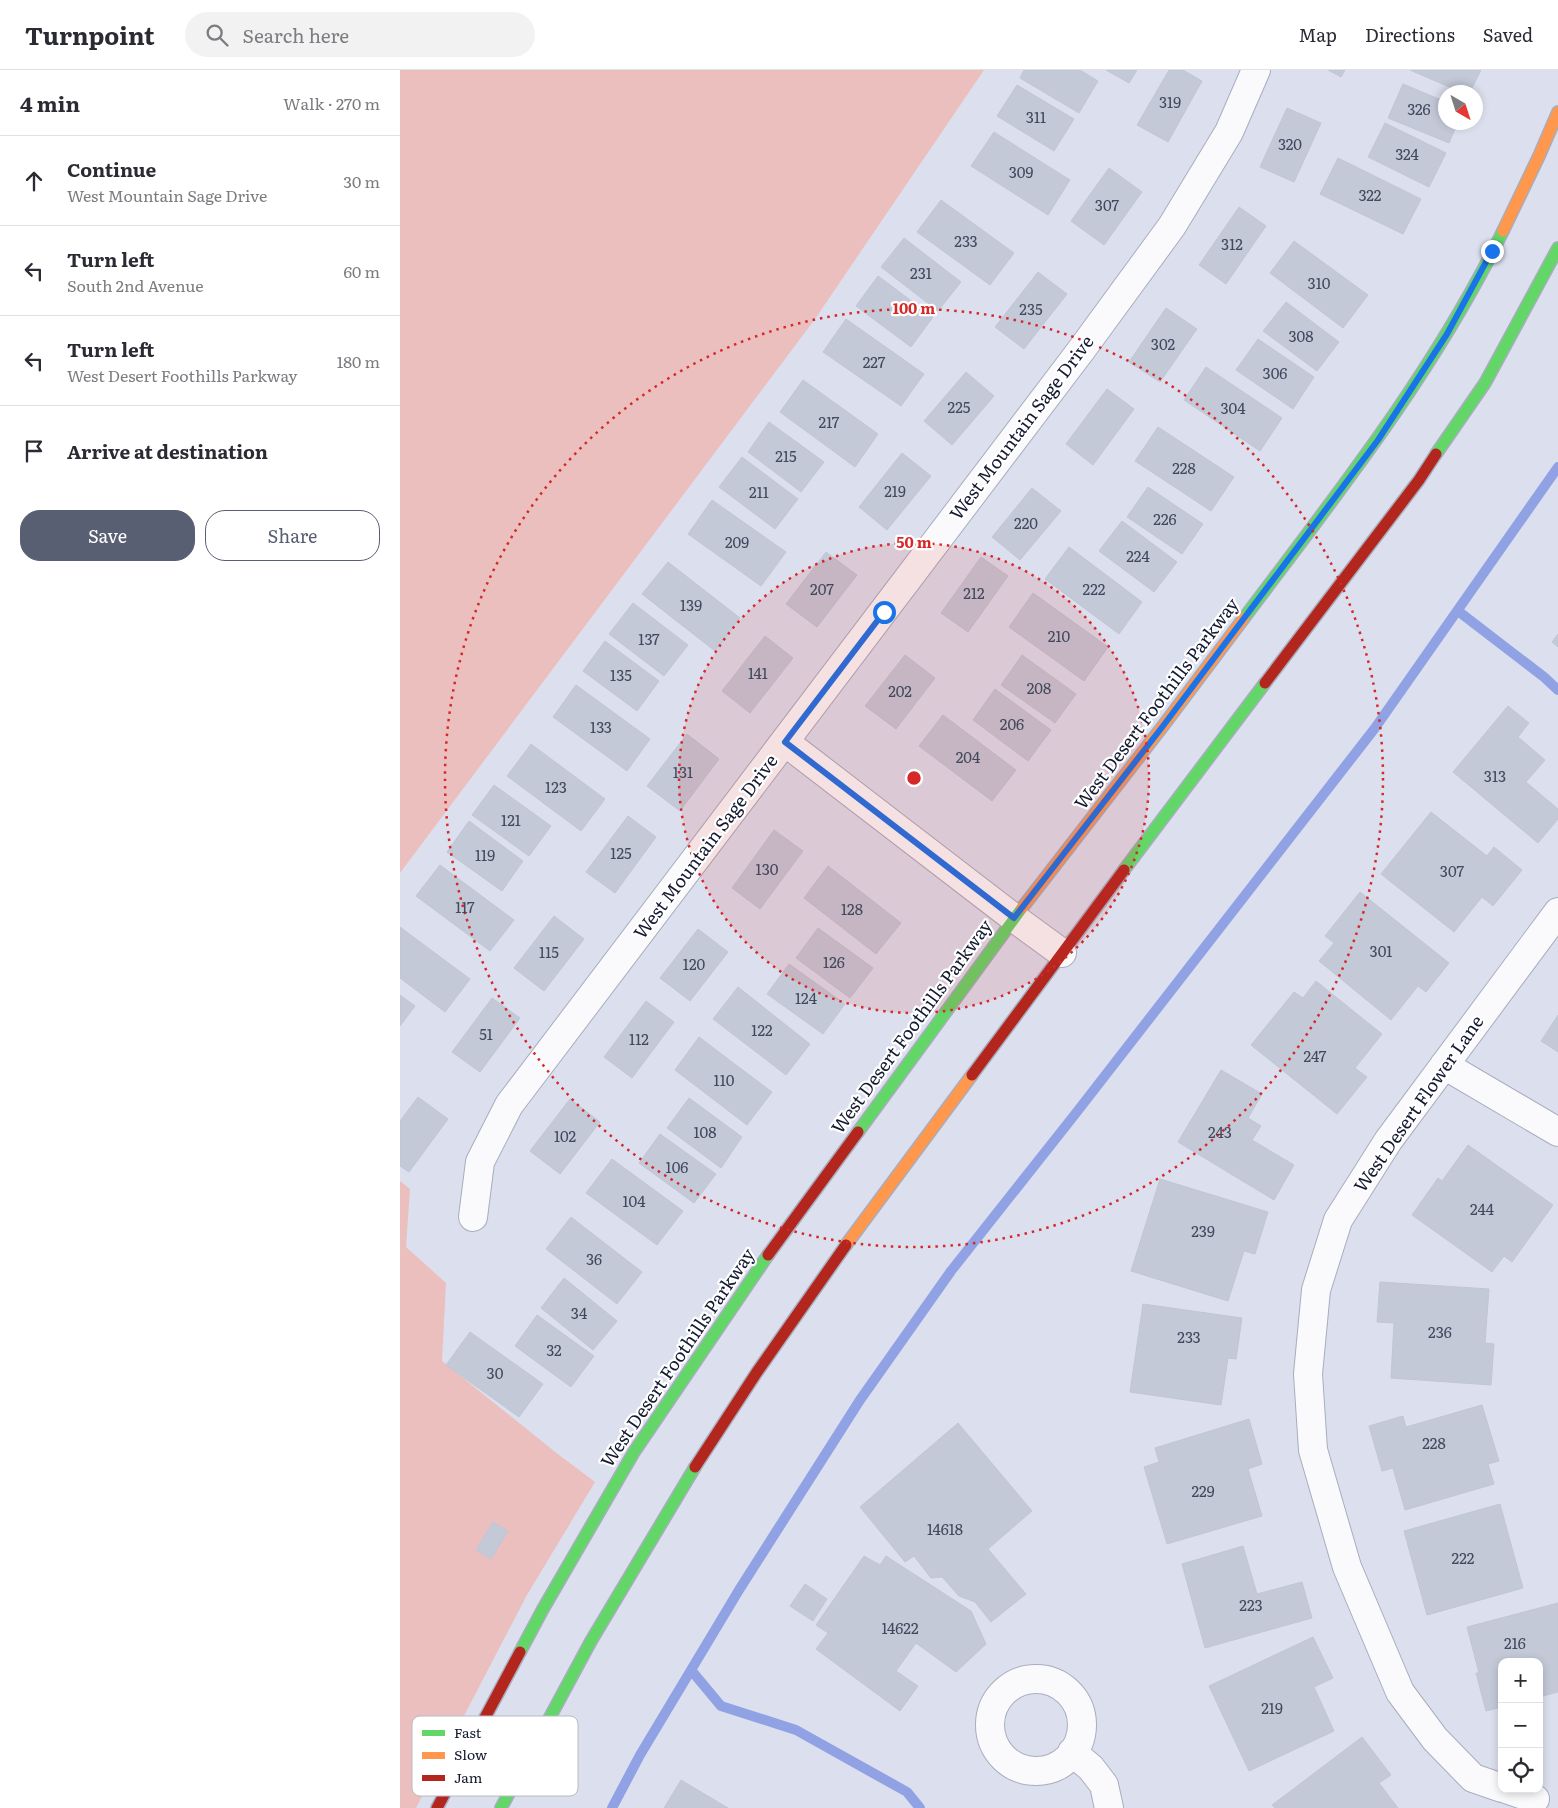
<!DOCTYPE html>
<meta charset="utf-8">
<style>
body{margin:0;font-family:Literata,serif;background:#f2f2f3;color:#2b2b33}
.controls{position:absolute;right:15px;bottom:15px;display:grid;overflow:hidden;border-radius:10px;box-shadow:0 2px 8px #0003}
.controls button{width:45px;height:45px;display:grid;place-items:center;padding:0;border:0;border-bottom:1px solid #e1e1e2;background:#fff;color:#2b2b33;font:25px sans-serif}
.compass{position:absolute;left:1038px;top:15px;width:45px;height:45px;border-radius:50%;background:#fff;box-shadow:0 2px 8px #0003;rotate:141deg}
.stop{position:absolute;width:15px;height:15px;margin:-11px;border:4px solid #1a73e8;border-radius:50%;background:#fff}
.stop.end{background:#1a73e8;border-color:#fff;box-shadow:0 1px 5px #0008}
.list{margin:0;padding:0;list-style:none}
h2{display:flex;justify-content:space-between;align-items:center;height:65px;margin:0;padding:0 20px;font-size:21px}
h2 small{font-size:16px;font-weight:400;color:#7c7c81}
.list li{display:grid;grid-template-columns:32px 1fr auto;gap:15px;align-items:center;box-sizing:border-box;height:90px;padding:0 20px;border-top:1px solid #e1e1e2}
.list b{display:block;font-size:19px;white-space:nowrap}
.list p{margin:0;font-size:16px;white-space:nowrap;color:#7c7c81}
.list em{font-size:16px;font-style:normal;color:#7c7c81}
.actions{display:flex;gap:10px;padding:15px 20px}
.actions a{flex:1;padding:11px 0;border:1px solid #595f72;border-radius:20px;text-align:center;font-size:18px;color:#595f72}
.actions .main{background:#595f72;color:#fff}
.icon{flex:none;width:28px;height:28px;fill:none;stroke:currentColor;stroke-width:2;stroke-linecap:round;stroke-linejoin:round}
.map{position:relative;flex:none;width:1158px;height:1738px;overflow:hidden}
header{display:flex;align-items:center;gap:30px;box-sizing:border-box;height:70px;padding:0 25px;background:#fff;border-bottom:1px solid #e1e1e2}
header strong{font-size:24px}
nav{display:flex;gap:28px;margin-inline-start:auto;font-size:18px}
.search{width:350px;height:45px;background:#f2f2f3;display:flex;align-items:center;gap:12px;box-sizing:border-box;padding:0 18px;border-radius:28px;color:#7c7c81;font-size:19px}
main{display:flex}
aside{flex:1;background:#fff}
.map>svg:first-child{display:block}
.green{fill:#ebbfbd}
.lines{fill:none;stroke-linecap:round;stroke-linejoin:round}
.stream{stroke:#90a2e4;stroke-width:10}
.building{fill:#c4c9d8;stroke:#c0c6d7}
.street-casing{stroke:#a8adbe;stroke-width:30}
.fast-casing{stroke:#a8adbe;stroke-width:14}
.slow-casing{stroke:#a8adbe;stroke-width:14}
.jam-casing{stroke:#a8adbe;stroke-width:14}
.street{stroke:#fafafc;stroke-width:28}
.fast{stroke:#63d668;stroke-width:11}
.slow{stroke:#ff974d;stroke-width:11}
.jam{stroke:#b3261e;stroke-width:11}
.route{stroke:#1a73e8;stroke-width:6}
.ring{fill:none;stroke:#d62828;stroke-width:2.5;stroke-dasharray:2.5 5}
.labels{text-anchor:middle;stroke-width:4.5;stroke-linejoin:round;paint-order:stroke}
.number-label{font-size:15px;fill:#43495d}
.street-label{font-size:18px;fill:#13192f;stroke:#fff}
.key{fill:#fff;stroke:#b8bac1;stroke-width:1}
.key-label{font-size:14px;fill:#13192f}
.centre{fill:#d62828;stroke:#fff;stroke-width:2.5}
.ring-label{font-size:15px;text-anchor:middle;font-weight:bold;fill:#d62828;stroke:#fff;stroke-width:4.5;stroke-linejoin:round;paint-order:stroke}
</style>
<header>
<strong>Turnpoint</strong>
<div class="search"><svg class="icon" aria-label="search" viewBox="0 0 24 24"><circle cx="10" cy="10" r="6"/><path d="M15 15l6 6"/></svg>Search here</div>
<nav><a>Map</a><a>Directions</a><a>Saved</a></nav>
</header>
<main>
<aside>
<h2>4 min<small>Walk · 270 m</small></h2>
<ul class="list">
<li><svg class="icon" aria-label="ahead" viewBox="0 0 24 24"><path d="M12 20V5M6 11l6-6 6 6"/></svg><div><b>Continue</b><p>West Mountain Sage Drive</p></div><em>30 m</em></li>
<li><svg class="icon" aria-label="left" viewBox="0 0 24 24"><path d="M17 20v-9H6M10 6l-5 5 5 5"/></svg><div><b>Turn left</b><p>South 2nd Avenue</p></div><em>60 m</em></li>
<li><svg class="icon" aria-label="left" viewBox="0 0 24 24"><path d="M17 20v-9H6M10 6l-5 5 5 5"/></svg><div><b>Turn left</b><p>West Desert Foothills Parkway</p></div><em>180 m</em></li>
<li><svg class="icon" aria-label="arrive" viewBox="0 0 24 24"><path d="M6 21V4h12l-3 4 3 4H6"/></svg><div><b>Arrive at destination</b></div></li>
</ul>
<div class="actions"><a class="main">Save</a><a>Share</a></div>
</aside>
<div class="map">
<svg width="1158" height="1738" viewBox="0 0 1158 1738">
<rect width="100%" height="100%" fill="#dce0ee"/>
<!-- green -->
<path class="green" d="M 0,0 L 584,0 L 415,249 L 0,803 Z
M 0,1111 L 10,1119 L 6,1177 L 46,1213 L 42,1291 L 159,1385 L 195,1412 L 127,1525 L 16,1738 L 0,1738 Z"/>
<g class="lines">
<!-- stream -->
<path class="stream" d="M 1058,541 L 1144,607 L 1158,620
M 291,1600 L 321,1636 L 396,1660 L 507,1722 L 520,1738
M 212,1738 L 240,1685 L 339,1520 L 460,1330 L 551,1201 L 676,1043 L 975,658 L 1158,397"/>
</g>
<!-- building -->
<path class="building" d="M 624,0 L 680,0 L 698,11 L 679,43 L 620,8 Z
M 706,0 L 737,0 L 729,13 Z
M 769,0 L 783,0 L 802,11 L 768,72 L 737,55 Z
M 928,0 L 945,0 L 941,7 Z
M 1010,0 L 1081,0 L 1070,22 L 1061,22 Z
M 1003,14 L 1046,32 L 1046,52 L 1058,52 L 1049,73 L 988,48 Z
M 617,15 L 674,49 L 654,81 L 597,46 Z
M 887,38 L 921,53 L 894,112 L 860,97 Z
M 985,53 L 1046,83 L 1029,117 L 968,87 Z
M 594,62 L 670,110 L 648,145 L 571,96 Z
M 938,88 L 1021,129 L 1003,164 L 920,124 Z
M 709,98 L 742,122 L 704,175 L 671,151 Z
M 541,130 L 614,183 L 590,215 L 517,162 Z
M 839,137 L 866,156 L 826,214 L 799,195 Z
M 504,168 L 561,212 L 538,241 L 481,197 Z
M 894,171 L 968,225 L 943,258 L 870,203 Z
M 638,202 L 667,224 L 624,279 L 595,257 Z
M 478,206 L 533,247 L 511,277 L 456,236 Z
M 886,232 L 939,272 L 917,301 L 863,261 Z
M 766,238 L 797,259 L 760,312 L 729,292 Z
M 446,249 L 524,304 L 501,336 L 423,282 Z
M 858,269 L 914,307 L 893,339 L 836,300 Z
M 806,297 L 882,348 L 860,381 L 784,330 Z
M 566,302 L 594,326 L 552,375 L 524,351 Z
M 403,310 L 478,364 L 455,397 L 380,342 Z
M 707,319 L 734,339 L 693,395 L 666,374 Z
M 369,352 L 424,392 L 401,422 L 348,382 Z
M 758,357 L 834,407 L 811,441 L 735,391 Z
M 502,383 L 531,406 L 487,460 L 459,437 Z
M 342,387 L 398,429 L 375,459 L 319,417 Z
M 748,417 L 803,454 L 782,484 L 727,447 Z
M 632,418 L 661,441 L 620,490 L 592,467 Z
M 312,430 L 386,482 L 361,516 L 288,464 Z
M 722,451 L 777,492 L 754,522 L 699,481 Z
M 669,477 L 742,532 L 719,564 L 645,509 Z
M 426,482 L 457,505 L 417,557 L 386,534 Z
M 581,487 L 608,506 L 568,562 L 541,543 Z
M 268,492 L 340,548 L 315,581 L 242,524 Z
M 633,523 L 708,577 L 684,611 L 609,557 Z
M 233,533 L 288,575 L 264,606 L 209,564 Z
M 1158,564 L 1158,577 L 1152,572 Z
M 365,566 L 393,588 L 350,643 L 322,621 Z
M 205,571 L 259,611 L 237,641 L 183,601 Z
M 505,585 L 535,608 L 496,659 L 465,636 Z
M 622,585 L 676,624 L 655,653 L 601,615 Z
M 176,615 L 250,669 L 227,701 L 153,647 Z
M 595,619 L 651,660 L 628,691 L 573,650 Z
M 1108,636 L 1129,653 L 1118,667 L 1145,690 L 1126,712 L 1158,739 L 1158,749 L 1138,773 L 1053,702 Z
M 543,645 L 616,700 L 592,731 L 519,676 Z
M 287,664 L 319,689 L 280,741 L 247,716 Z
M 131,674 L 205,729 L 181,761 L 107,706 Z
M 94,715 L 151,756 L 129,786 L 72,745 Z
M 1031,742 L 1087,786 L 1094,777 L 1122,800 L 1093,836 L 1082,827 L 1054,862 L 981,804 Z
M 228,746 L 256,767 L 215,823 L 186,802 Z
M 69,751 L 123,791 L 102,821 L 47,782 Z
M 374,760 L 403,781 L 360,839 L 332,818 Z
M 40,795 L 114,850 L 90,881 L 16,826 Z
M 428,796 L 501,853 L 476,884 L 404,828 Z
M 960,822 L 1049,893 L 1026,922 L 1018,916 L 991,950 L 919,891 L 934,873 L 925,866 Z
M 154,846 L 184,869 L 144,921 L 114,898 Z
M 0,857 L 70,909 L 45,942 L 0,908 Z
M 418,858 L 473,898 L 450,928 L 396,888 Z
M 298,859 L 328,882 L 290,931 L 260,908 Z
M 389,894 L 445,934 L 423,964 L 367,924 Z
M 916,911 L 982,964 L 955,998 L 967,1007 L 937,1044 L 851,975 L 894,922 L 903,928 Z
M 338,917 L 410,974 L 386,1005 L 313,949 Z
M 0,925 L 15,936 L 0,956 Z
M 92,928 L 120,948 L 80,1002 L 52,982 Z
M 246,931 L 274,952 L 232,1008 L 204,987 Z
M 1158,945 L 1158,982 L 1141,971 Z
M 299,967 L 372,1022 L 347,1055 L 275,1000 Z
M 821,1000 L 862,1024 L 848,1048 L 861,1056 L 852,1070 L 894,1095 L 874,1130 L 778,1072 Z
M 18,1027 L 48,1049 L 9,1102 L 0,1096 L 0,1051 Z
M 289,1028 L 342,1067 L 321,1098 L 267,1058 Z
M 170,1029 L 200,1052 L 160,1104 L 130,1081 Z
M 260,1064 L 316,1104 L 294,1133 L 239,1093 Z
M 1068,1075 L 1153,1135 L 1112,1192 L 1104,1186 L 1092,1202 L 1012,1145 L 1038,1108 L 1042,1111 Z
M 212,1089 L 283,1141 L 257,1175 L 186,1123 Z
M 760,1109 L 868,1142 L 855,1184 L 844,1181 L 828,1231 L 731,1201 Z
M 171,1147 L 242,1202 L 217,1234 L 146,1179 Z
M 164,1208 L 217,1251 L 193,1280 L 141,1238 Z
M 980,1212 L 1089,1219 L 1085,1273 L 1094,1274 L 1091,1315 L 991,1308 L 994,1253 L 977,1252 Z
M 743,1234 L 842,1248 L 836,1289 L 828,1288 L 821,1335 L 730,1322 Z
M 137,1245 L 194,1286 L 171,1317 L 115,1276 Z
M 70,1262 L 143,1314 L 119,1347 L 46,1295 Z
M 1082,1335 L 1099,1391 L 1088,1394 L 1094,1414 L 1005,1440 L 993,1398 L 982,1401 L 969,1356 L 1003,1346 L 1006,1357 Z
M 849,1349 L 862,1394 L 848,1399 L 862,1446 L 767,1474 L 744,1397 L 759,1392 L 755,1378 Z
M 558,1353 L 632,1441 L 588,1479 L 626,1524 L 591,1552 L 575,1532 L 559,1526 L 542,1507 L 531,1508 L 514,1486 L 505,1492 L 460,1437 Z
M 1100,1434 L 1123,1518 L 1027,1545 L 1004,1461 Z
M 93,1452 L 108,1461 L 91,1489 L 76,1480 Z
M 843,1476 L 857,1524 L 902,1512 L 912,1548 L 805,1578 L 782,1494 Z
M 464,1486 L 480,1495 L 486,1486 L 571,1541 L 586,1574 L 556,1602 L 516,1573 L 496,1601 L 518,1616 L 500,1641 L 416,1579 L 428,1563 L 416,1555 Z
M 405,1514 L 427,1529 L 413,1551 L 390,1536 Z
M 1158,1533 L 1158,1622 L 1139,1627 L 1139,1592 L 1102,1592 L 1102,1637 L 1086,1641 L 1076,1603 L 1079,1603 L 1067,1557 Z
M 913,1567 L 933,1608 L 914,1617 L 934,1661 L 849,1701 L 809,1616 Z
M 962,1667 L 991,1705 L 979,1713 L 998,1738 L 875,1738 L 872,1735 Z
M 281,1710 L 328,1738 L 264,1738 Z"/>
<g class="lines">
<defs>
<path id="street" d="M 385,672 L 614,848 L 662,883
M 1044,995 L 1158,1062
M 73,1147 L 80,1092 L 109,1035 L 682,279 L 772,156 L 829,62 L 856,0
M590 1655a46 46 0 1 1 92 0a46 46 0 1 1-92 0Z
M 672,1682 L 691,1698 L 704,1715 L 709,1738
M 1102,1718 L 1073,1708 L 1035,1669 L 1000,1622 L 947,1497 L 913,1380 L 908,1304 L 916,1220 L 938,1150 L 988,1071 L 1158,842
M 1106,1719 L 1135,1729"/>
<path id="fast" d="M 1036,384 L 1085,313 L 1158,178
M 844,548 C 938,423 1034,302 1103,161
M 724,800 L 865,613
M 458,1062 L 622,838
M 120,1582 L 143,1539 L 234,1382 L 368,1185
M 101,1738 L 191,1571 L 295,1397"/>
<path id="slow" d="M 1103,161 L 1139,86 L 1158,42
M 622,838 L 763,656 L 844,548
M 446,1175 L 572,1005"/>
<path id="jam" d="M 865,613 L 1019,410 L 1036,384
M 572,1005 L 724,800
M 368,1185 L 458,1062
M 295,1397 L 357,1302 L 446,1175
M 37,1738 L 120,1582"/>
</defs>
<!-- street casing -->
<use href="#street" class="street-casing"/>
<!-- fast casing -->
<use href="#fast" class="fast-casing"/>
<!-- slow casing -->
<use href="#slow" class="slow-casing"/>
<!-- jam casing -->
<use href="#jam" class="jam-casing"/>
<!-- street -->
<use href="#street" class="street"/>
<!-- fast -->
<use href="#fast" class="fast"/>
<!-- slow -->
<use href="#slow" class="slow"/>
<!-- jam -->
<use href="#jam" class="jam"/>
</g>
<g class="lines">
<!-- route -->
<path class="route" d="M 484,542 L 385,672 L 614,848 L 763,656 L 978,370 L 1047,264 L 1092,181"/>
</g>
<!-- distance rings -->
<circle cx="514" cy="708" r="235" fill="#d62828" fill-opacity=".12"/>
<g class="ring">
<circle cx="514" cy="708" r="235"/>
<circle cx="514" cy="708" r="469"/>
</g>
<g class="labels">
<!-- number labels -->
<g class="number-label">
<text x="770" y="38">319</text>
<text x="1019" y="45">326</text>
<text x="636" y="53">311</text>
<text x="890" y="80">320</text>
<text x="1007" y="90">324</text>
<text x="621" y="108">309</text>
<text x="970" y="131">322</text>
<text x="707" y="141">307</text>
<text x="566" y="177">233</text>
<text x="832" y="180">312</text>
<text x="521" y="209">231</text>
<text x="919" y="219">310</text>
<text x="631" y="245">235</text>
<text x="901" y="272">308</text>
<text x="763" y="280">302</text>
<text x="474" y="298">227</text>
<text x="875" y="309">306</text>
<text x="559" y="343">225</text>
<text x="833" y="344">304</text>
<text x="429" y="358">217</text>
<text x="386" y="392">215</text>
<text x="784" y="404">228</text>
<text x="495" y="427">219</text>
<text x="359" y="428">211</text>
<text x="765" y="455">226</text>
<text x="626" y="459">220</text>
<text x="337" y="478">209</text>
<text x="738" y="492">224</text>
<text x="422" y="525">207</text>
<text x="694" y="525">222</text>
<text x="574" y="529">212</text>
<text x="291" y="541">139</text>
<text x="659" y="572">210</text>
<text x="249" y="575">137</text>
<text x="358" y="609">141</text>
<text x="221" y="611">135</text>
<text x="639" y="624">208</text>
<text x="500" y="627">202</text>
<text x="612" y="660">206</text>
<text x="201" y="663">133</text>
<text x="568" y="693">204</text>
<text x="283" y="708">131</text>
<text x="1095" y="712">313</text>
<text x="156" y="723">123</text>
<text x="111" y="756">121</text>
<text x="221" y="789">125</text>
<text x="85" y="791">119</text>
<text x="367" y="805">130</text>
<text x="1052" y="807">307</text>
<text x="65" y="843">117</text>
<text x="452" y="845">128</text>
<text x="981" y="887">301</text>
<text x="149" y="888">115</text>
<text x="434" y="898">126</text>
<text x="294" y="900">120</text>
<text x="406" y="934">124</text>
<text x="362" y="966">122</text>
<text x="86" y="970">51</text>
<text x="239" y="975">112</text>
<text x="915" y="992">247</text>
<text x="324" y="1016">110</text>
<text x="305" y="1068">108</text>
<text x="820" y="1068">243</text>
<text x="165" y="1072">102</text>
<text x="277" y="1103">106</text>
<text x="234" y="1137">104</text>
<text x="1082" y="1145">244</text>
<text x="803" y="1167">239</text>
<text x="194" y="1195">36</text>
<text x="179" y="1249">34</text>
<text x="1040" y="1268">236</text>
<text x="789" y="1273">233</text>
<text x="154" y="1286">32</text>
<text x="95" y="1309">30</text>
<text x="1034" y="1379">228</text>
<text x="803" y="1427">229</text>
<text x="545" y="1465">14618</text>
<text x="1063" y="1494">222</text>
<text x="851" y="1541">223</text>
<text x="500" y="1564">14622</text>
<text x="1115" y="1579">216</text>
<text x="872" y="1644">219</text>
</g>
<!-- street labels -->
<g class="street-label">
<text transform="translate(622 358) rotate(-53)" y="6">West Mountain Sage Drive</text>
<text transform="translate(757 634) rotate(-53)" y="6">West Desert Foothills Parkway</text>
<text transform="translate(306 777) rotate(-53)" y="6">West Mountain Sage Drive</text>
<text transform="translate(512 957) rotate(-54)" y="6">West Desert Foothills Parkway</text>
<text transform="translate(1019 1034) rotate(-55)" y="6">West Desert Flower Lane</text>
<text transform="translate(278 1288) rotate(-56)" y="6">West Desert Foothills Parkway</text>
</g>
</g>
<!-- legend -->
<rect x="12" y="1646" width="166" height="80" rx="8" class="key"/>
<rect x="22" y="1660" width="23" height="6" fill="#63d668"/>
<rect x="22" y="1682" width="23" height="7" fill="#ff974d"/>
<rect x="22" y="1705" width="23" height="6" fill="#b3261e"/>
<g class="key-label">
<text x="54" y="1668">Fast</text>
<text x="54" y="1690">Slow</text>
<text x="54" y="1713">Jam</text>
</g>
<circle cx="514" cy="708" r="8" class="centre"/>
<g class="ring-label">
<text x="514" y="244">100 m</text>
<text x="514" y="478">50 m</text>
</g>
</svg>
<div class="controls">
<button>+</button>
<button>−</button>
<button><svg class="icon" aria-label="locate" viewBox="0 0 24 24"><circle cx="12" cy="12" r="6"/><path d="M12 2v4M12 18v4M2 12h4M18 12h4"/></svg></button>
</div>
<svg class="compass" viewBox="-18 -18 36 36"><path d="M0-13l5 13h-10z" fill="#e53935"/><path d="M0 13l5-13h-10z" fill="#7c7c81"/></svg>
<div class="stop" style="left:484px;top:542px"></div>
<div class="stop end" style="left:1092px;top:181px"></div>
</div>
</main>
